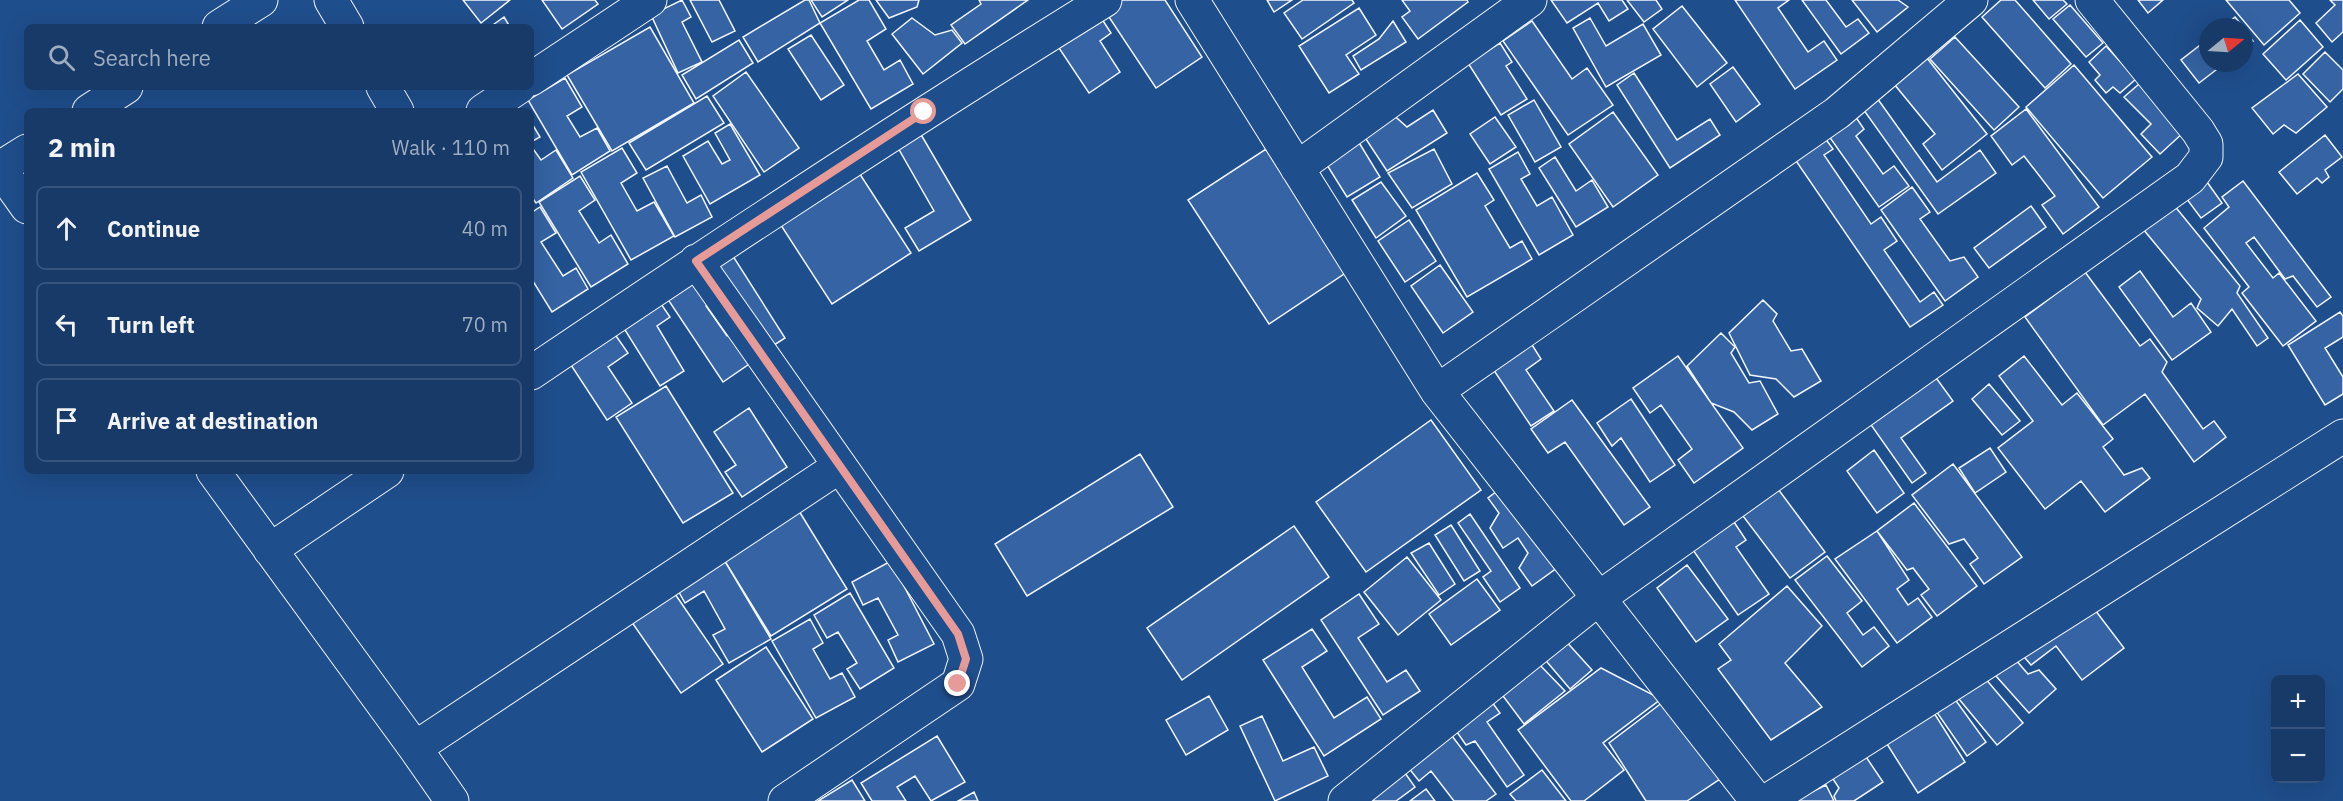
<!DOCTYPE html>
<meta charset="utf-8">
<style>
body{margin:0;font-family:"IBM Plex Sans",sans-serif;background:#20416f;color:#f1f3f6}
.controls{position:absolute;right:18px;bottom:18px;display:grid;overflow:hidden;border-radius:9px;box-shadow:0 6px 24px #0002}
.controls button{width:54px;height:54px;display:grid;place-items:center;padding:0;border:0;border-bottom:2px solid #36547d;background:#173a69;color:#f1f3f6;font:30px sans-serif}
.compass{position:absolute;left:2199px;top:18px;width:54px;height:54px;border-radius:50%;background:#173a69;box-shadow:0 6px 24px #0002;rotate:72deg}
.stop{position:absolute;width:18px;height:18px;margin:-14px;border:4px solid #e69b98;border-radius:50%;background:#fff}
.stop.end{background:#e69b98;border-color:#fff;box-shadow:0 2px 6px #0008}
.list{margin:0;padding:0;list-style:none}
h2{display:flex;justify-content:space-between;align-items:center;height:78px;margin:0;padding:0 24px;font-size:26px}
h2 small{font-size:20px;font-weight:400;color:#9eadc0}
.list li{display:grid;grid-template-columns:39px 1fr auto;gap:18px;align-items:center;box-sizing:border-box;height:84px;margin:0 12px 12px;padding:0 12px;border:2px solid #36547d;border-radius:9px}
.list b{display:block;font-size:22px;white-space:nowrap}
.list em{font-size:20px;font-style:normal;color:#9eadc0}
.icon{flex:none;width:33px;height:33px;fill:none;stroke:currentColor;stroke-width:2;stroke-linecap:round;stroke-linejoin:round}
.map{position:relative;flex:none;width:2343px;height:801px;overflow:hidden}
.search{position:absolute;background:#173a69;box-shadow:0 6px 24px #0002;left:24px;top:24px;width:510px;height:66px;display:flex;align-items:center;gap:15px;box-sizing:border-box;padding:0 21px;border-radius:9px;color:#9eadc0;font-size:22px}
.panel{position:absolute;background:#173a69;box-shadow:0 6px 24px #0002;left:24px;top:108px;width:510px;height:366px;border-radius:9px}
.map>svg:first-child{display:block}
.building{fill:#3563a3;stroke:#f2f6ff;stroke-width:1.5}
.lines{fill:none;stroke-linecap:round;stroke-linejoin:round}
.street-casing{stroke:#f2f6ff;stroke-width:35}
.street{stroke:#1f4e8c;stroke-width:33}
.route{stroke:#e69b98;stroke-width:8}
</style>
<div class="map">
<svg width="2343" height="801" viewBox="0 0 2343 801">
<rect width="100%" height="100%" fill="#1f4e8c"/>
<!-- building -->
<path class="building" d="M 463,0 L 510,0 L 481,23 Z
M 542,0 L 595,0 L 598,4 L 562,29 Z
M 682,0 L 691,17 L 682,22 L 702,62 L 678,73 L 651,15 Z
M 690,0 L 719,0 L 735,31 L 712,42 Z
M 805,0 L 809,0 L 820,23 L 758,62 L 743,37 Z
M 811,0 L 848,0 L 822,17 Z
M 859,0 L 869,0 L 886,29 L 867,41 L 884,70 L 900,60 L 913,84 L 871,109 L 820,23 Z
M 876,0 L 919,0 L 917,7 L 889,18 Z
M 979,0 L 1028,0 L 965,44 L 951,25 L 981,4 Z
M 1115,0 L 1165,0 L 1202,57 L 1156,88 L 1103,8 Z
M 1267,0 L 1292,0 L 1274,12 Z
M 1303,0 L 1352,0 L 1354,3 L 1302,39 L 1284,13 Z
M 1402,0 L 1467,0 L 1468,2 L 1418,39 L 1402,17 L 1410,11 Z
M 1551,0 L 1622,0 L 1628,9 L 1609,21 L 1598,3 L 1567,23 Z
M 1627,0 L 1656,0 L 1662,9 L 1644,22 Z
M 1735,0 L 1789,0 L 1778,8 L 1808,52 L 1824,41 L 1837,60 L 1795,89 Z
M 1802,0 L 1826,0 L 1846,27 L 1858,19 L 1869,33 L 1841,54 Z
M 1852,0 L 1898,0 L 1908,7 L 1877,32 Z
M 2001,0 L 2015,0 L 2071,64 L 2045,88 L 1982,17 Z
M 2033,0 L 2063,0 L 2067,4 L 2049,19 Z
M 2138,0 L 2163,0 L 2148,13 Z
M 2226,0 L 2289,0 L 2300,13 L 2264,45 Z
M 2330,0 L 2343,0 L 2343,32 L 2332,42 L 2316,23 L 2335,5 Z
M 2070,5 L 2103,43 L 2086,57 L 2053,19 Z
M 1682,6 L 1727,63 L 1697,87 L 1653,29 Z
M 1359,8 L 1376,35 L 1346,55 L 1359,74 L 1329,93 L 1299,46 Z
M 1098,13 L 1111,33 L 1100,41 L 1120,72 L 1089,93 L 1055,42 Z
M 504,17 L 510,27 L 490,27 Z
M 2235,17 L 2243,27 L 2223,27 Z
M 912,18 L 935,35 L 952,30 L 962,43 L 923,74 L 892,34 Z
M 1590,18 L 1606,46 L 1643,24 L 1661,55 L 1606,87 L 1573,28 Z
M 2300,20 L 2323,47 L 2286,80 L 2263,54 Z
M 1393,21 L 1406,42 L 1361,70 L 1353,56 L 1379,39 Z
M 1532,21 L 1572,79 L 1587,68 L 1613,105 L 1568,135 L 1503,41 Z
M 650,27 L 694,103 L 612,151 L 567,75 Z
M 2244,29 L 2253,41 L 2244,48 Z
M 811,35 L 844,85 L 821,100 L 788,49 Z
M 1955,37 L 2019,107 L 1994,130 L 1930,59 Z
M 2208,39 L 2208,63 L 2225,63 L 2199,83 L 2181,60 Z
M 739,40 L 753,63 L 696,99 L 682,75 Z
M 1500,43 L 1512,62 L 1506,66 L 1527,99 L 1501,115 L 1468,63 Z
M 2106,46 L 2136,79 L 2120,93 L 2113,87 L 2106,93 L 2095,80 L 2100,75 L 2089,62 Z
M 2325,52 L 2343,70 L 2343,89 L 2330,102 L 2303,74 Z
M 1923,53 L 1987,134 L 1942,170 L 1923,144 L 1935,134 L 1890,79 Z
M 2074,65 L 2152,157 L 2103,198 L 2026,107 Z
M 1733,67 L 1760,104 L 1736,122 L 1710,84 Z
M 746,72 L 799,148 L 764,172 L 713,96 Z
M 1634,73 L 1677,140 L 1710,119 L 1720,135 L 1670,168 L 1617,85 Z
M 2298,74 L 2327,107 L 2296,133 L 2284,125 L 2273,134 L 2252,108 Z
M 565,78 L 582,107 L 567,116 L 580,137 L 597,128 L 610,151 L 572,175 L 528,100 Z
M 2139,84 L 2185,131 L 2160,154 L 2141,134 L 2151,124 L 2124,97 Z
M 707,96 L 724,123 L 646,170 L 629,143 Z
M 1877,98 L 1937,182 L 1980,150 L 1996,173 L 1938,214 L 1863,109 Z
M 1534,100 L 1561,147 L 1535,162 L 1508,115 Z
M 2026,109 L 2099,207 L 2063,234 L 2042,205 L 2055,196 L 2024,156 L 2012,165 L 1991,136 Z
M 1433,110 L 1447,133 L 1387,171 L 1360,130 L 1390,112 L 1407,127 Z
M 1613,112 L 1658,175 L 1613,207 L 1569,144 Z
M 1853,113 L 1864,129 L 1856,136 L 1883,174 L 1894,166 L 1909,186 L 1879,207 L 1826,132 Z
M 1495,117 L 1516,147 L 1490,164 L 1470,134 Z
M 531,122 L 540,137 L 531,142 Z
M 730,124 L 760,175 L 710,204 L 683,156 L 708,141 L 722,164 L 730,160 L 715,133 Z
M 916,126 L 971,220 L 919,251 L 905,228 L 934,211 L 893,139 Z
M 1822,134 L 1833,149 L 1824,155 L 1871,224 L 1881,217 L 1897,241 L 1884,250 L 1920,302 L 1934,292 L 1943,305 L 1910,327 L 1792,155 Z
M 2325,135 L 2342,157 L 2325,170 L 2329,177 L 2322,183 L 2317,178 L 2297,194 L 2279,172 Z
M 1355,136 L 1380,177 L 1347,197 L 1322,157 Z
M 531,146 L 541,160 L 556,150 L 573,178 L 536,203 L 531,196 Z
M 622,148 L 637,173 L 621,183 L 637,211 L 654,202 L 674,236 L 631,260 L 581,172 Z
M 1266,149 L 1347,272 L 1269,324 L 1188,200 Z
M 1434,149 L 1452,184 L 1412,208 L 1388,173 Z
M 1518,152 L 1530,174 L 1521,179 L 1537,206 L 1552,197 L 1573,235 L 1539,255 L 1489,169 Z
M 1555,157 L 1576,191 L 1592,180 L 1608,207 L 1576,227 L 1539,168 Z
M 854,165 L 911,253 L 832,304 L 775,216 Z
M 667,166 L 687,203 L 701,195 L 712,217 L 675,237 L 643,178 Z
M 1477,173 L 1494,200 L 1485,206 L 1510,248 L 1522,241 L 1532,259 L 1467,297 L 1416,210 Z
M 580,176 L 595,200 L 579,211 L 599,243 L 611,235 L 628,264 L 591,287 L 539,202 Z
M 2243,181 L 2331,297 L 2317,307 L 2293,276 L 2285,279 L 2254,237 L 2246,243 L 2273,278 L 2279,273 L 2316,321 L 2283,346 L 2242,293 L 2249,287 L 2204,228 L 2229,207 L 2222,197 Z
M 1381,182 L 1406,216 L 1376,238 L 1352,200 Z
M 2207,182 L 2222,203 L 2201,218 L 2186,198 Z
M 1912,187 L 1930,212 L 1920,219 L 1950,261 L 1964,257 L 1978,277 L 1945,301 L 1881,210 Z
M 2173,204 L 2240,286 L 2237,293 L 2268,338 L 2257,346 L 2232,309 L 2218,326 L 2197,308 L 2201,299 L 2143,229 Z
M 2031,206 L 2046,227 L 1989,268 L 1974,248 Z
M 540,207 L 556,233 L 541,242 L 563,276 L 576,268 L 588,289 L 552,312 L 531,278 L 531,213 Z
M 1409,220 L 1436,261 L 1405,282 L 1378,241 Z
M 731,253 L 785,338 L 765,351 L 710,266 Z
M 1440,265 L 1473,312 L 1443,333 L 1411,286 Z
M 694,270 L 714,300 L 706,306 L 727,336 L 737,333 L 755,360 L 723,382 L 663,292 Z
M 2140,271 L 2173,317 L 2191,303 L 2211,332 L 2172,360 L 2119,287 Z
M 2085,272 L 2140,346 L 2150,339 L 2167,362 L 2162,372 L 2203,429 L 2214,421 L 2226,437 L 2194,462 L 2145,394 L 2103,425 L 2025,317 Z
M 657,298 L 670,317 L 657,326 L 684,371 L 660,386 L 620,322 Z
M 1763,300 L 1777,314 L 1773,321 L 1791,351 L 1802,349 L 1821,381 L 1794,397 L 1776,379 L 1750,375 L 1729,333 Z
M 2340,312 L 2343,316 L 2343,337 L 2325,348 L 2343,377 L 2343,394 L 2325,405 L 2288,345 Z
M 614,333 L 628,353 L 608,367 L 632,403 L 607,420 L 569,362 Z
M 1721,333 L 1735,347 L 1731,353 L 1749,383 L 1760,381 L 1778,414 L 1752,430 L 1734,412 L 1711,403 L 1687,366 Z
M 1529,340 L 1541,359 L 1526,370 L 1554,411 L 1531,426 L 1491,366 Z
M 1678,356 L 1743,448 L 1694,483 L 1678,460 L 1692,449 L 1661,405 L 1650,413 L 1633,388 Z
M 2024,356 L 2062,405 L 2077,393 L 2113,439 L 2103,447 L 2124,475 L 2142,468 L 2150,478 L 2105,512 L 2081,481 L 2045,509 L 1998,448 L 2033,421 L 1999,376 Z
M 1934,375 L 1953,401 L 1901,438 L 1926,473 L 1912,483 L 1869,422 Z
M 1989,384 L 2020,421 L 2002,435 L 1972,399 Z
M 666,386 L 733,493 L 683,523 L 616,417 Z
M 1631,399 L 1675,465 L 1650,482 L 1621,438 L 1612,446 L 1597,423 Z
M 1572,400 L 1650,507 L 1624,525 L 1565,442 L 1548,453 L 1531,429 Z
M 749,408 L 787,467 L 742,497 L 725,472 L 736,465 L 714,432 Z
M 1431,420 L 1481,490 L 1366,572 L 1316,502 Z
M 1990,448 L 2006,472 L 1975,493 L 1959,468 Z
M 1874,450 L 1904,493 L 1877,513 L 1847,471 Z
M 1140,454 L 1173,507 L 1027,596 L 995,544 Z
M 1953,464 L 2022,557 L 1984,584 L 1970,564 L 1978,558 L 1964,539 L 1949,544 L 1912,495 Z
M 1505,485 L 1561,565 L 1532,586 L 1519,568 L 1528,553 L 1518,538 L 1503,548 L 1490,528 L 1499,513 L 1488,498 Z
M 1778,489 L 1825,552 L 1790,578 L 1743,516 Z
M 1914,503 L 1977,586 L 1937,616 L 1921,595 L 1929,589 L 1913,568 L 1907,570 L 1877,531 Z
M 799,511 L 847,589 L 771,636 L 723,558 Z
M 1470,514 L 1520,588 L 1500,602 L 1483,577 L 1491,571 L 1458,523 Z
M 1734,522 L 1746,540 L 1736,547 L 1769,594 L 1738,615 L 1693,550 Z
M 1451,525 L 1480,571 L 1464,581 L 1435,535 Z
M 1294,526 L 1329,577 L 1182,680 L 1147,628 Z
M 1877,531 L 1909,580 L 1897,589 L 1908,605 L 1918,598 L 1932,617 L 1897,643 L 1835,559 Z
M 1429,543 L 1455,584 L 1439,595 L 1411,553 Z
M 1827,556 L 1862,601 L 1847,613 L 1863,635 L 1874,627 L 1889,646 L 1862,667 L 1795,580 Z
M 1407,557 L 1441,600 L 1398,635 L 1364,592 Z
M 723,558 L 771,639 L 729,663 L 713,635 L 725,629 L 704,591 L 685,603 L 675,585 Z
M 891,561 L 934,644 L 898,662 L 888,640 L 898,635 L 878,598 L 863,605 L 852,582 Z
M 1687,565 L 1728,619 L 1696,642 L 1657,588 Z
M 1477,579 L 1500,610 L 1451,645 L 1429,614 Z
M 1787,586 L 1822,626 L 1785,663 L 1822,707 L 1771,740 L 1718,669 L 1731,660 L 1719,644 Z
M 673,591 L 723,664 L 681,693 L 631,621 Z
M 850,593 L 894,668 L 860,689 L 847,669 L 857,663 L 838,632 L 827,638 L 814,615 Z
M 1359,594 L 1379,624 L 1358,638 L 1387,682 L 1406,670 L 1420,691 L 1383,715 L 1321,620 Z
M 2092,606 L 2124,648 L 2082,680 L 2056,646 L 2031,665 L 2020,652 Z
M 810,619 L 823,643 L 813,649 L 830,679 L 842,673 L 855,697 L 816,718 L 772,641 Z
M 1312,629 L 1327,651 L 1302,667 L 1334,718 L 1367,697 L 1381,719 L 1324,756 L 1263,660 Z
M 1563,638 L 1592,670 L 1570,689 L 1542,656 Z
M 766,647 L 813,719 L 762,752 L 716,680 Z
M 2015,659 L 2028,674 L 2039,670 L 2056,689 L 2029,713 L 1996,676 Z
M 1536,661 L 1565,691 L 1524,724 L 1497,688 Z
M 1601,668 L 1661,699 L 1603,743 L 1624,770 L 1584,801 L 1571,801 L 1518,730 Z
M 1984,677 L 2023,723 L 1997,745 L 1959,699 Z
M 1209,696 L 1228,730 L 1186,755 L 1166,720 Z
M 1489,698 L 1500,713 L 1487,722 L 1524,775 L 1507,787 L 1475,741 L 1466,745 L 1452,725 Z
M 1954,698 L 1986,742 L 1967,756 L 1936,711 Z
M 1663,702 L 1723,777 L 1687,801 L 1646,801 L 1609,743 Z
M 1934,713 L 1965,762 L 1918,793 L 1887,744 Z
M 1262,716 L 1283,761 L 1314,747 L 1328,776 L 1275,801 L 1240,726 Z
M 1446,728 L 1496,794 L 1486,801 L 1454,801 L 1431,771 L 1419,781 L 1404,762 Z
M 937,736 L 965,782 L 931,801 L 915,776 L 897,787 L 906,801 L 872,801 L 861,783 Z
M 1862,751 L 1883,782 L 1854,801 L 1836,801 L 1834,796 L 1839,788 L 1829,773 Z
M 1400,766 L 1415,787 L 1396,801 L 1374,801 L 1366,790 Z
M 1542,770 L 1566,801 L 1516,801 L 1510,794 Z
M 852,780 L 865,801 L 818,801 Z
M 1826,785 L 1834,801 L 1796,801 L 1795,800 Z
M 1426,789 L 1435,801 L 1410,801 Z
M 974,792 L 978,801 L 958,801 Z"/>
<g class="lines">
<defs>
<path id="street" d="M 331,0 L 347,27
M 1192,0 L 1437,391 L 1757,801
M 219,27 L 261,0
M 531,79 L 650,0
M 383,87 L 397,111
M 89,111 L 126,87
M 483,111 L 519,87
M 0,168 L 27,151
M 1297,168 L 1530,0
M 0,169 L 27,207
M 696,261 L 958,634 L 966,659 L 958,684 L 785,801
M 531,373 C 720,245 911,120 1105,0
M 1437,391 L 1837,113 L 1971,0
M 213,471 L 415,748 L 452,801
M 270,550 L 387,471
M 415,748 L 840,466
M 1345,801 L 1599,598 L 2190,178 L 2206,157 L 2206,144 L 2198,131 L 2092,0
M 1767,801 L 2343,436"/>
</defs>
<!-- street casing -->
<use href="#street" class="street-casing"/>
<!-- street -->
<use href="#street" class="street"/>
</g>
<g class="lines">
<!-- route -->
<path class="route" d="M 924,112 L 696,261 L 958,634 L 966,659 L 958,684"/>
</g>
</svg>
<div class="controls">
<button>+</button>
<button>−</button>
</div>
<svg class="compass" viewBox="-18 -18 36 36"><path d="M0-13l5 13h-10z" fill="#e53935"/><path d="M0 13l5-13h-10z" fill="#9eadc0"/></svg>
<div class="stop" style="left:924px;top:112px"></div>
<div class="stop end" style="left:958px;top:684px"></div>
<div class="search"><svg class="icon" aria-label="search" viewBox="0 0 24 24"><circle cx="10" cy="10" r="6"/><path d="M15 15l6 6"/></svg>Search here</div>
<section class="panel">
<h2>2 min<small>Walk · 110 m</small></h2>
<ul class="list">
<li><svg class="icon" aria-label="ahead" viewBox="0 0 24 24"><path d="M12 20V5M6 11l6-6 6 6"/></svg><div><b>Continue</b></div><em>40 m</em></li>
<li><svg class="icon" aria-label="left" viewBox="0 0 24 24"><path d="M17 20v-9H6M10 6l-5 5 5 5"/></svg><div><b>Turn left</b></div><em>70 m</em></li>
<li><svg class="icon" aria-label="arrive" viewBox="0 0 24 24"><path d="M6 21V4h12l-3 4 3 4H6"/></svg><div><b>Arrive at destination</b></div></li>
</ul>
</section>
</div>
